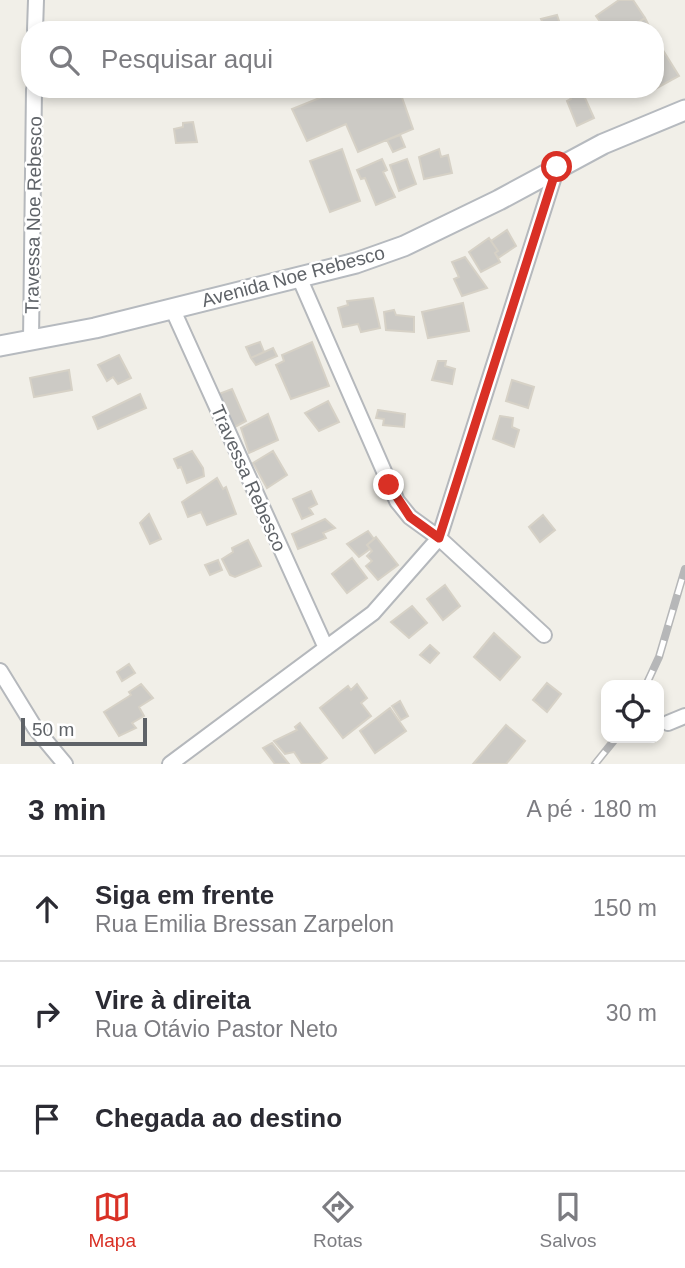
<!DOCTYPE html>
<html lang="pt">
<meta charset="utf-8">
<style>
body{margin:0;font-family:Arial,sans-serif;background:#f7f7f7;color:#2b2b33}
.controls{position:absolute;right:21px;bottom:21px;display:grid;overflow:hidden;border-radius:14px;box-shadow:0 4px 10px #0003}
.controls button{width:63px;height:63px;display:grid;place-items:center;padding:0;border:0;border-bottom:2px solid #e1e1e2;background:#fff;color:#2b2b33;font:35px sans-serif}
.scale{position:absolute;left:21px;bottom:18px;width:126px;box-sizing:border-box;padding-left:7px;border:4px solid #5f6368;border-top:0;font-size:19px;line-height:24px;white-space:nowrap;color:#5f6368;-webkit-text-stroke:5px #fff;paint-order:stroke}
.stop{position:absolute;width:21px;height:21px;margin:-16px;border:5px solid #d93025;border-radius:50%;background:#fff}
.stop.end{background:#d93025;border-color:#fff;box-shadow:0 2px 7px #0008}
.list{margin:0;padding:0;list-style:none}
h2{display:flex;justify-content:space-between;align-items:center;height:91px;margin:0;padding:0 28px;font-size:30px}
h2 small{font-size:23px;font-weight:400;color:#7c7c81}
.list li{display:grid;grid-template-columns:46px 1fr auto;gap:21px;align-items:center;box-sizing:border-box;height:105px;padding:0 28px;border-top:2px solid #e1e1e2}
.list b{display:block;font-size:26px;white-space:nowrap}
.list p{margin:0;font-size:23px;white-space:nowrap;color:#7c7c81}
.list em{font-size:23px;font-style:normal;color:#7c7c81}
.icon{flex:none;width:38px;height:38px;fill:none;stroke:currentColor;stroke-width:2;stroke-linecap:round;stroke-linejoin:round}
.map{position:relative;flex:none;width:685px;height:764px;overflow:hidden}
.search{position:absolute;background:#fff;box-shadow:0 4px 10px #0003;left:21px;right:21px;top:21px;height:77px;display:flex;align-items:center;gap:18px;box-sizing:border-box;padding:0 24px;border-radius:28px;color:#7c7c81;font-size:26px}
.sheet{height:406px;background:#fff}
nav{display:flex;justify-content:space-around;align-items:center;box-sizing:border-box;height:98px;border-top:2px solid #e1e1e2;background:#fff;font-size:19px;color:#7c7c81}
nav a{display:grid;justify-items:center;gap:4px}
nav .on{color:#d93025}
.map>svg:first-child{display:block}
.building{fill:#cccac5;stroke:#d6d1c6;stroke-width:2}
.lines{fill:none;stroke-linecap:round;stroke-linejoin:round}
.street-casing{stroke:#b5b8bc;stroke-width:18}
.secondary-casing{stroke:#b6babf;stroke-width:23}
.street{stroke:#fff;stroke-width:14}
.secondary{stroke:#fff;stroke-width:19}
.rail-casing{stroke:#b6b7b8;stroke-width:8}
.rail{stroke:#fff;stroke-width:5;stroke-dasharray:16;stroke-linecap:butt}
.route{stroke:#d93025;stroke-width:9}
.labels{text-anchor:middle;stroke-width:5;stroke-linejoin:round;paint-order:stroke}
.street-label{font-size:19px;fill:#5f6368;stroke:#fff}
</style>
<div class="map">
<svg width="685" height="764" viewBox="0 0 685 764">
<rect width="100%" height="100%" fill="#f1efe8"/>
<!-- building -->
<path class="building" d="M 619,0 L 633,0 L 645,18 L 626,30 L 606,30 L 596,16 Z
M 557,15 L 562,30 L 546,30 L 541,19 Z
M 645,18 L 651,30 L 626,30 Z
M 661,47 L 679,76 L 655,89 L 655,49 Z
M 342,89 L 399,89 L 413,129 L 358,152 L 346,124 L 307,141 L 292,109 Z
M 566,89 L 581,89 L 594,118 L 577,126 L 567,101 L 571,99 Z
M 193,122 L 197,142 L 176,143 L 174,129 L 183,127 L 183,123 Z
M 400,135 L 405,147 L 393,152 L 387,140 Z
M 342,149 L 360,201 L 330,212 L 310,161 Z
M 439,149 L 441,157 L 448,155 L 452,173 L 424,179 L 419,157 Z
M 382,159 L 387,170 L 383,172 L 395,197 L 376,205 L 365,178 L 361,179 L 357,170 Z
M 407,159 L 416,184 L 399,191 L 390,165 Z
M 507,230 L 516,246 L 498,258 L 495,253 L 498,251 L 491,241 Z
M 489,238 L 498,251 L 495,253 L 500,262 L 481,272 L 469,252 Z
M 465,257 L 487,288 L 462,296 L 454,279 L 459,277 L 452,262 Z
M 373,298 L 380,328 L 361,332 L 358,324 L 343,327 L 338,308 L 348,305 L 347,301 Z
M 463,303 L 469,331 L 428,338 L 422,312 Z
M 394,310 L 396,315 L 414,317 L 414,332 L 386,330 L 384,312 Z
M 260,342 L 264,352 L 251,358 L 246,347 Z
M 312,342 L 329,386 L 291,399 L 276,365 L 284,361 L 282,355 Z
M 273,348 L 277,356 L 256,365 L 251,358 Z
M 119,355 L 131,378 L 118,384 L 113,377 L 107,381 L 98,365 Z
M 438,361 L 446,361 L 445,366 L 455,369 L 452,384 L 432,380 Z
M 69,370 L 72,390 L 34,397 L 30,378 Z
M 512,380 L 534,387 L 528,408 L 506,401 Z
M 232,389 L 246,421 L 231,429 L 216,395 Z
M 140,394 L 146,408 L 98,429 L 93,417 Z
M 328,401 L 339,422 L 319,431 L 305,413 Z
M 378,410 L 405,414 L 404,427 L 383,425 L 384,419 L 376,418 Z
M 268,414 L 278,440 L 249,453 L 241,428 Z
M 500,416 L 513,418 L 512,427 L 519,430 L 514,447 L 493,439 Z
M 192,451 L 203,468 L 204,476 L 187,483 L 181,467 L 178,468 L 174,459 Z
M 273,451 L 287,475 L 267,488 L 253,463 Z
M 217,478 L 223,489 L 226,487 L 236,514 L 207,525 L 201,512 L 188,517 L 182,502 Z
M 311,491 L 317,504 L 309,508 L 313,514 L 302,519 L 293,499 Z
M 149,514 L 161,539 L 150,544 L 140,523 Z
M 543,515 L 555,530 L 540,542 L 529,527 Z
M 325,519 L 335,528 L 323,533 L 326,538 L 298,549 L 292,534 Z
M 368,531 L 374,539 L 367,545 L 370,549 L 359,557 L 347,544 Z
M 376,537 L 398,565 L 378,580 L 366,566 L 372,561 L 367,556 L 372,551 L 367,545 Z
M 248,540 L 261,566 L 235,577 L 230,575 L 222,559 L 233,552 L 232,548 Z
M 352,558 L 367,578 L 347,593 L 332,574 Z
M 218,560 L 222,570 L 210,575 L 205,565 Z
M 445,585 L 460,606 L 443,620 L 427,599 Z
M 412,606 L 427,623 L 409,638 L 391,622 Z
M 494,633 L 520,657 L 500,680 L 474,657 Z
M 430,645 L 439,653 L 430,663 L 420,655 Z
M 129,664 L 135,673 L 122,681 L 117,672 Z
M 547,683 L 561,694 L 547,712 L 533,700 Z
M 141,684 L 153,698 L 139,707 L 144,716 L 132,723 L 136,728 L 119,736 L 104,712 L 131,695 L 129,692 Z
M 357,684 L 367,698 L 361,703 L 371,716 L 343,738 L 320,708 L 348,686 L 351,690 Z
M 400,701 L 408,716 L 401,720 L 392,706 Z
M 390,708 L 406,731 L 375,753 L 360,731 Z
M 300,723 L 327,758 L 319,764 L 302,764 L 294,752 L 285,754 L 274,741 L 297,730 L 295,727 Z
M 506,725 L 525,741 L 506,764 L 473,764 Z
M 272,743 L 289,764 L 275,764 L 263,748 Z"/>
<g class="lines">
<defs>
<path id="street" d="M 35,30 L 36,0
M 299,277 L 397,501 L 410,517 L 439,538 L 544,635
M 172,308 L 326,648
M 31,340 L 34,89
M 0,671 L 35,728 L 65,764
M 668,723 L 685,716
M 170,764 L 373,613 L 439,538 L 557,167"/>
<path id="secondary" d="M 0,346 L 95,328 L 356,263 L 404,246 L 499,200 L 603,144 L 685,110"/>
</defs>
<!-- street casing -->
<use href="#street" class="street-casing"/>
<!-- secondary casing -->
<use href="#secondary" class="secondary-casing"/>
<!-- street -->
<use href="#street" class="street"/>
<!-- secondary -->
<use href="#secondary" class="secondary"/>
<defs>
<path id="rail" d="M 646,685 L 659,657 L 685,569
M 595,764 L 616,738"/>
</defs>
<!-- rail casing -->
<use href="#rail" class="rail-casing"/>
<!-- rail -->
<use href="#rail" class="rail"/>
</g>
<g class="lines">
<!-- route -->
<path class="route" d="M 389,485 L 410,517 L 439,538 L 557,167"/>
</g>
<g class="labels">
<!-- street labels -->
<g class="street-label">
<text transform="translate(33 215) rotate(-89)" y="7">Travessa Noe Rebesco</text>
<text transform="translate(293 276) rotate(-15)" y="7">Avenida Noe Rebesco</text>
<text transform="translate(249 478) rotate(66)" y="7">Travessa Rebesco</text>
</g>
</g>
</svg>
<div class="controls">
<button><svg class="icon" aria-label="locate" viewBox="0 0 24 24"><circle cx="12" cy="12" r="6"/><path d="M12 2v4M12 18v4M2 12h4M18 12h4"/></svg></button>
</div>
<div class="scale">50 m</div>
<div class="stop" style="left:557px;top:167px"></div>
<div class="stop end" style="left:389px;top:485px"></div>
<div class="search"><svg class="icon" aria-label="search" viewBox="0 0 24 24"><circle cx="10" cy="10" r="6"/><path d="M15 15l6 6"/></svg>Pesquisar aqui</div>
</div>
<section class="sheet">
<h2>3 min<small>A pé · 180 m</small></h2>
<ul class="list">
<li><svg class="icon" aria-label="ahead" viewBox="0 0 24 24"><path d="M12 20V5M6 11l6-6 6 6"/></svg><div><b>Siga em frente</b><p>Rua Emilia Bressan Zarpelon</p></div><em>150 m</em></li>
<li><svg class="icon" aria-label="right" viewBox="0 0 24 24"><path d="M7 20v-9h11M14 6l5 5-5 5"/></svg><div><b>Vire à direita</b><p>Rua Otávio Pastor Neto</p></div><em>30 m</em></li>
<li><svg class="icon" aria-label="arrive" viewBox="0 0 24 24"><path d="M6 21V4h12l-3 4 3 4H6"/></svg><div><b>Chegada ao destino</b></div></li>
</ul>
</section>
<nav>
<a class="on"><svg class="icon" aria-label="map" viewBox="0 0 24 24"><path d="M3 6l6-2 6 2 6-2v14l-6 2-6-2-6 2zM9 4v14M15 6v14"/></svg>Mapa</a>
<a><svg class="icon" aria-label="directions" viewBox="0 0 24 24"><path d="M12 3l9 9-9 9-9-9zM9 14v-3h6M13 9l2 2-2 2"/></svg>Rotas</a>
<a><svg class="icon" aria-label="saved" viewBox="0 0 24 24"><path d="M7 4h10v16l-5-4-5 4z"/></svg>Salvos</a>
</nav>
